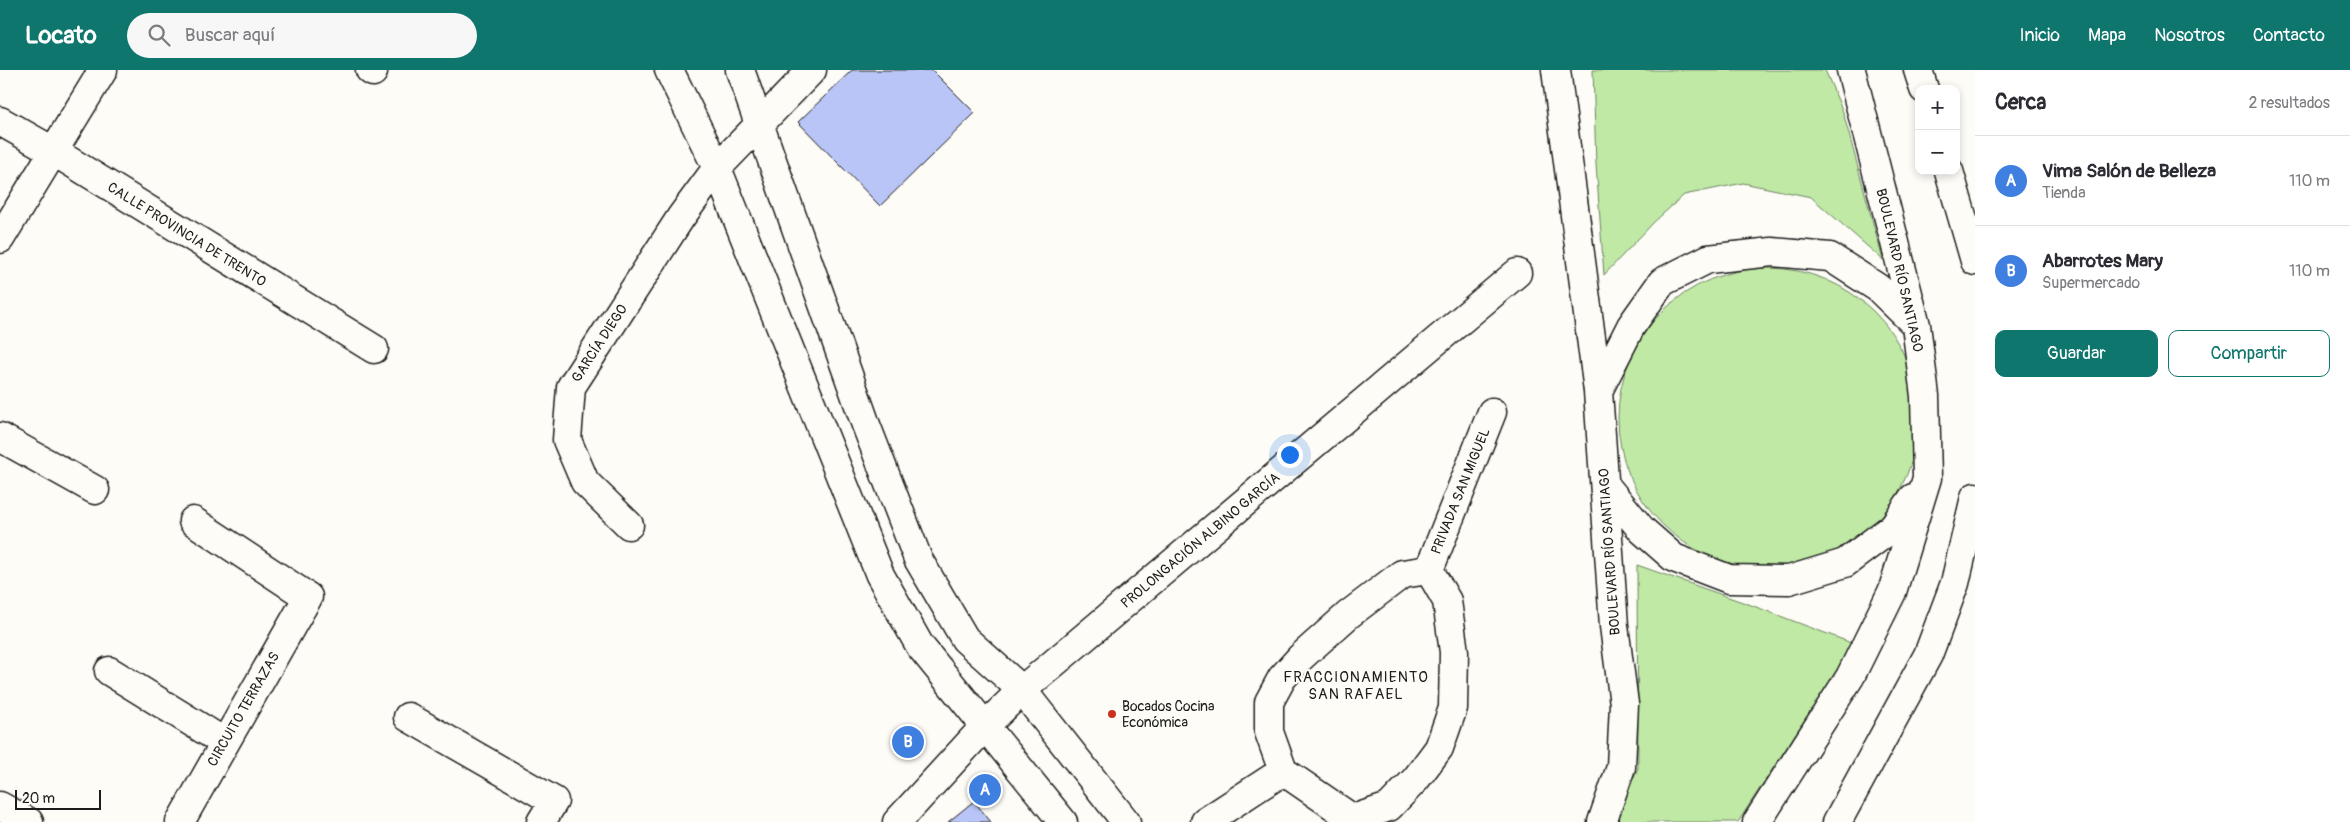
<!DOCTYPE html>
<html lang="es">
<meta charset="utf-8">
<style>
body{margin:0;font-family:Pangolin,sans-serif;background:#f7f7f7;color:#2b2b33}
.controls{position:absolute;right:15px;top:15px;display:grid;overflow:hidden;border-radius:10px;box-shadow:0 2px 8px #0003}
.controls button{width:45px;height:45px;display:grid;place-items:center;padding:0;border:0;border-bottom:1px solid #e1e1e2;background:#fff;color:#2b2b33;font:25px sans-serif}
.scale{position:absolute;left:15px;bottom:12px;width:86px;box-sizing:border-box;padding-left:5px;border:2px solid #1c1c1c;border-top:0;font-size:14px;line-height:18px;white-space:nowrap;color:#1c1c1c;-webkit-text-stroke:4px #fdfcf7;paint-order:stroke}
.you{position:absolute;left:1289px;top:384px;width:18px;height:18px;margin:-12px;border:4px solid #fff;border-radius:50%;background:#1a73e8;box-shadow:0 0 0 8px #1a73e833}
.badge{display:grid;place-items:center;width:32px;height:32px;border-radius:50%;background:#0f766e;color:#fff;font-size:16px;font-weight:700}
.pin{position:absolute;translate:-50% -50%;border:2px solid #fff;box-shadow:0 1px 5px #0006}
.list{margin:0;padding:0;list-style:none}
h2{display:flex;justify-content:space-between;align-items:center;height:65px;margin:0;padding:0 20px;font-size:21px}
h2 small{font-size:16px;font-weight:400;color:#7c7c81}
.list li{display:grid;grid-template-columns:32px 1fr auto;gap:15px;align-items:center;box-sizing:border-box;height:90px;padding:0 20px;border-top:1px solid #e1e1e2}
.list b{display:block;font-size:19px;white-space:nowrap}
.list p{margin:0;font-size:16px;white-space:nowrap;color:#7c7c81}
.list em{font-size:16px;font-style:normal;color:#7c7c81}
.actions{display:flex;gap:10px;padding:15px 20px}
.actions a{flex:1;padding:11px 0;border:1px solid #0f766e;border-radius:10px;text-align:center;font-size:18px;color:#0f766e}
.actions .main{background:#0f766e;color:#fff}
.icon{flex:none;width:28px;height:28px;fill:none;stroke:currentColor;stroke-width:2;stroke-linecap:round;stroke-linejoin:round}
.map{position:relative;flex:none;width:1975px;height:752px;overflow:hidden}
header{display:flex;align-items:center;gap:30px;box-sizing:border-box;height:70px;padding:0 25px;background:#0f766e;color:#fff}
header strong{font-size:24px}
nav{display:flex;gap:28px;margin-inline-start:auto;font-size:18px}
.search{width:350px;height:45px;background:#f7f7f7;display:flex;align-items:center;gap:12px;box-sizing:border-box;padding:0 18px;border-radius:28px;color:#7c7c81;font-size:19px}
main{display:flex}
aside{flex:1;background:#fff}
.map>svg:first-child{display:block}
.green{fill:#bfe9a5;stroke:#6e8260}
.building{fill:#b9c5f6;stroke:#1c1c1c}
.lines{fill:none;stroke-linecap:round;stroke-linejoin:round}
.minor-casing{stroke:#1c1c1c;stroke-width:31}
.major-casing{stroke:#1c1c1c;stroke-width:31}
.minor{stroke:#fdfcf7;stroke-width:28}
.major{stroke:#fdfcf7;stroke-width:28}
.poi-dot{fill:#c8321e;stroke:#fdfcf7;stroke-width:2}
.labels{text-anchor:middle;stroke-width:4.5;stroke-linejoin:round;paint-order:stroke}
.street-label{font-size:14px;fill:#1c1c1c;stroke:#fdfcf7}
.poi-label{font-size:14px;fill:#1c1c1c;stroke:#fdfcf7;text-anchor:start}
.neighbourhood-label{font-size:15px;letter-spacing:1px;fill:#1c1c1c;stroke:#fdfcf7}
</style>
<header>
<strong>Locato</strong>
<div class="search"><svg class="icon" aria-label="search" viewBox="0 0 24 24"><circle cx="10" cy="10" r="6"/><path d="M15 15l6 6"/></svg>Buscar aquí</div>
<nav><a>Inicio</a><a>Mapa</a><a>Nosotros</a><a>Contacto</a></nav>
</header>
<main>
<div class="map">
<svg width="1975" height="752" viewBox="0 0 1975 752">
<rect width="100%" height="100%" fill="#fdfcf7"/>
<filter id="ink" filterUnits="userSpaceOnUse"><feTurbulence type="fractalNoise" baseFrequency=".02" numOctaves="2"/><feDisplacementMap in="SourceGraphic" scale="10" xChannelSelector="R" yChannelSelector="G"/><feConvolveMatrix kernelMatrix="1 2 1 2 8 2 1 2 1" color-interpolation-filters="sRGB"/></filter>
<g filter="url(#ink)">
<!-- green -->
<path class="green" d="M 1593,0 L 1825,0 L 1843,42 L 1883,190 L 1811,127 L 1743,113 L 1684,125 L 1655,151 L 1604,205 L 1596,94 Z
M1618 348a150 150 0 1 1 300 0a150 150 0 1 1-300 0Z
M 1637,495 L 1751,535 L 1854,574 L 1738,752 L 1614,752 L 1638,698 Z"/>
<!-- building -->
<path class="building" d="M 852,0 L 932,0 L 975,43 L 880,136 L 798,52 Z
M 974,731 L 991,752 L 948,752 Z"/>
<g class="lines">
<defs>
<path id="minor" d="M 370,0 L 373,2
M 669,0 L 717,98 L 880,505 L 920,576 L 1063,752
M 740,0 L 866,355 L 918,489 L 965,569 L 1022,620 L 1126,752
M 1918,0 L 1924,19
M 0,51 L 53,81 L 374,279
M 1949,101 L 1975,191
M 0,169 L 103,0
M 0,367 L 95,420
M 629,455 L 585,412 L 567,370 L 571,317 L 681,147 L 717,98 L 812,0
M 1429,500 L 1492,342
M 109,601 L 224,672
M 408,647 L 554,731 L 541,752
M 1283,701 L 1269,662 L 1269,632 L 1282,608 L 1301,587 L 1348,545 L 1402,504 L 1429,500
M 0,736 L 29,752
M 1353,749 L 1389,737 L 1416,709 L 1439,678 L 1453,638 L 1454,582 L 1447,531 L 1429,500
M 180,752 L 308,527 L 193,451
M 897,752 L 986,655 L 1022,620 L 1517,203
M 1205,752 L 1283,701 L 1353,749
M 1837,752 L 1928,585 L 1955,513 L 1975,427"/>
<path id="major" d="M 1556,0 L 1598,321 L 1614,556 L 1624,634 L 1621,697 L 1602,752
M 1598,321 L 1631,256 L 1662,212 L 1708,189 L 1772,182 L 1830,187 L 1878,218 L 1916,255
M 1605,415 L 1642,460 L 1674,488 L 1729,509 L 1789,510 L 1845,493 L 1893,457 L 1913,428
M 1757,752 L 1850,607 L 1892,522 L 1927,408 L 1925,326 L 1916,255 L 1851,0"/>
</defs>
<!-- minor casing -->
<use href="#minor" class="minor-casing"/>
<!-- major casing -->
<use href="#major" class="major-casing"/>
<!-- minor -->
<use href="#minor" class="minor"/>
<!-- major -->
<use href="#major" class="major"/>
</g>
</g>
<!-- markers -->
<circle class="poi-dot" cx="1112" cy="644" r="5"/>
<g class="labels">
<!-- street labels -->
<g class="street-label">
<text transform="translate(187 164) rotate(32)" y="5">CALLE PROVINCIA DE TRENTO</text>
<text transform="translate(1900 200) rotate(77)" y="5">BOULEVARD RÍO SANTIAGO</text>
<text transform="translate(599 273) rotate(-57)" y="5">GARCÍA DIEGO</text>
<text transform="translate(1460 421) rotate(-68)" y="5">PRIVADA SAN MIGUEL</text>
<text transform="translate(1200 470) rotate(-40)" y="5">PROLONGACIÓN ALBINO GARCÍA</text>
<text transform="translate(1609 482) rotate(-94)" y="5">BOULEVARD RÍO SANTIAGO</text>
<text transform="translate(243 639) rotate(-60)" y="5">CIRCUITO TERRAZAS</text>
</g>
<!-- poi labels -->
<g class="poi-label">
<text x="1122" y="641">Bocados Cocina<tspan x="1122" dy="16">Económica</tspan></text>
</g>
<!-- neighbourhood labels -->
<g class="neighbourhood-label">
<text x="1356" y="612">FRACCIONAMIENTO<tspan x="1356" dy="17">SAN RAFAEL</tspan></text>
</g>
</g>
</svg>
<div class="controls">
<button>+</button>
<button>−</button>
</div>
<div class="scale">20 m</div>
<div class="you"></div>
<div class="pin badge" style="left:985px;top:720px;background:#3f7fe0">A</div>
<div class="pin badge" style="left:908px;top:672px;background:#3f7fe0">B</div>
</div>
<aside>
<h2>Cerca<small>2 resultados</small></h2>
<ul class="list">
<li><span class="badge" style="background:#3f7fe0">A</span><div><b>Vima Salón de Belleza</b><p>Tienda</p></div><em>110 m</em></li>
<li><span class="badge" style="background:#3f7fe0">B</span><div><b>Abarrotes Mary</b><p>Supermercado</p></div><em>110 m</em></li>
</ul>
<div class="actions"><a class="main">Guardar</a><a>Compartir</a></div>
</aside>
</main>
